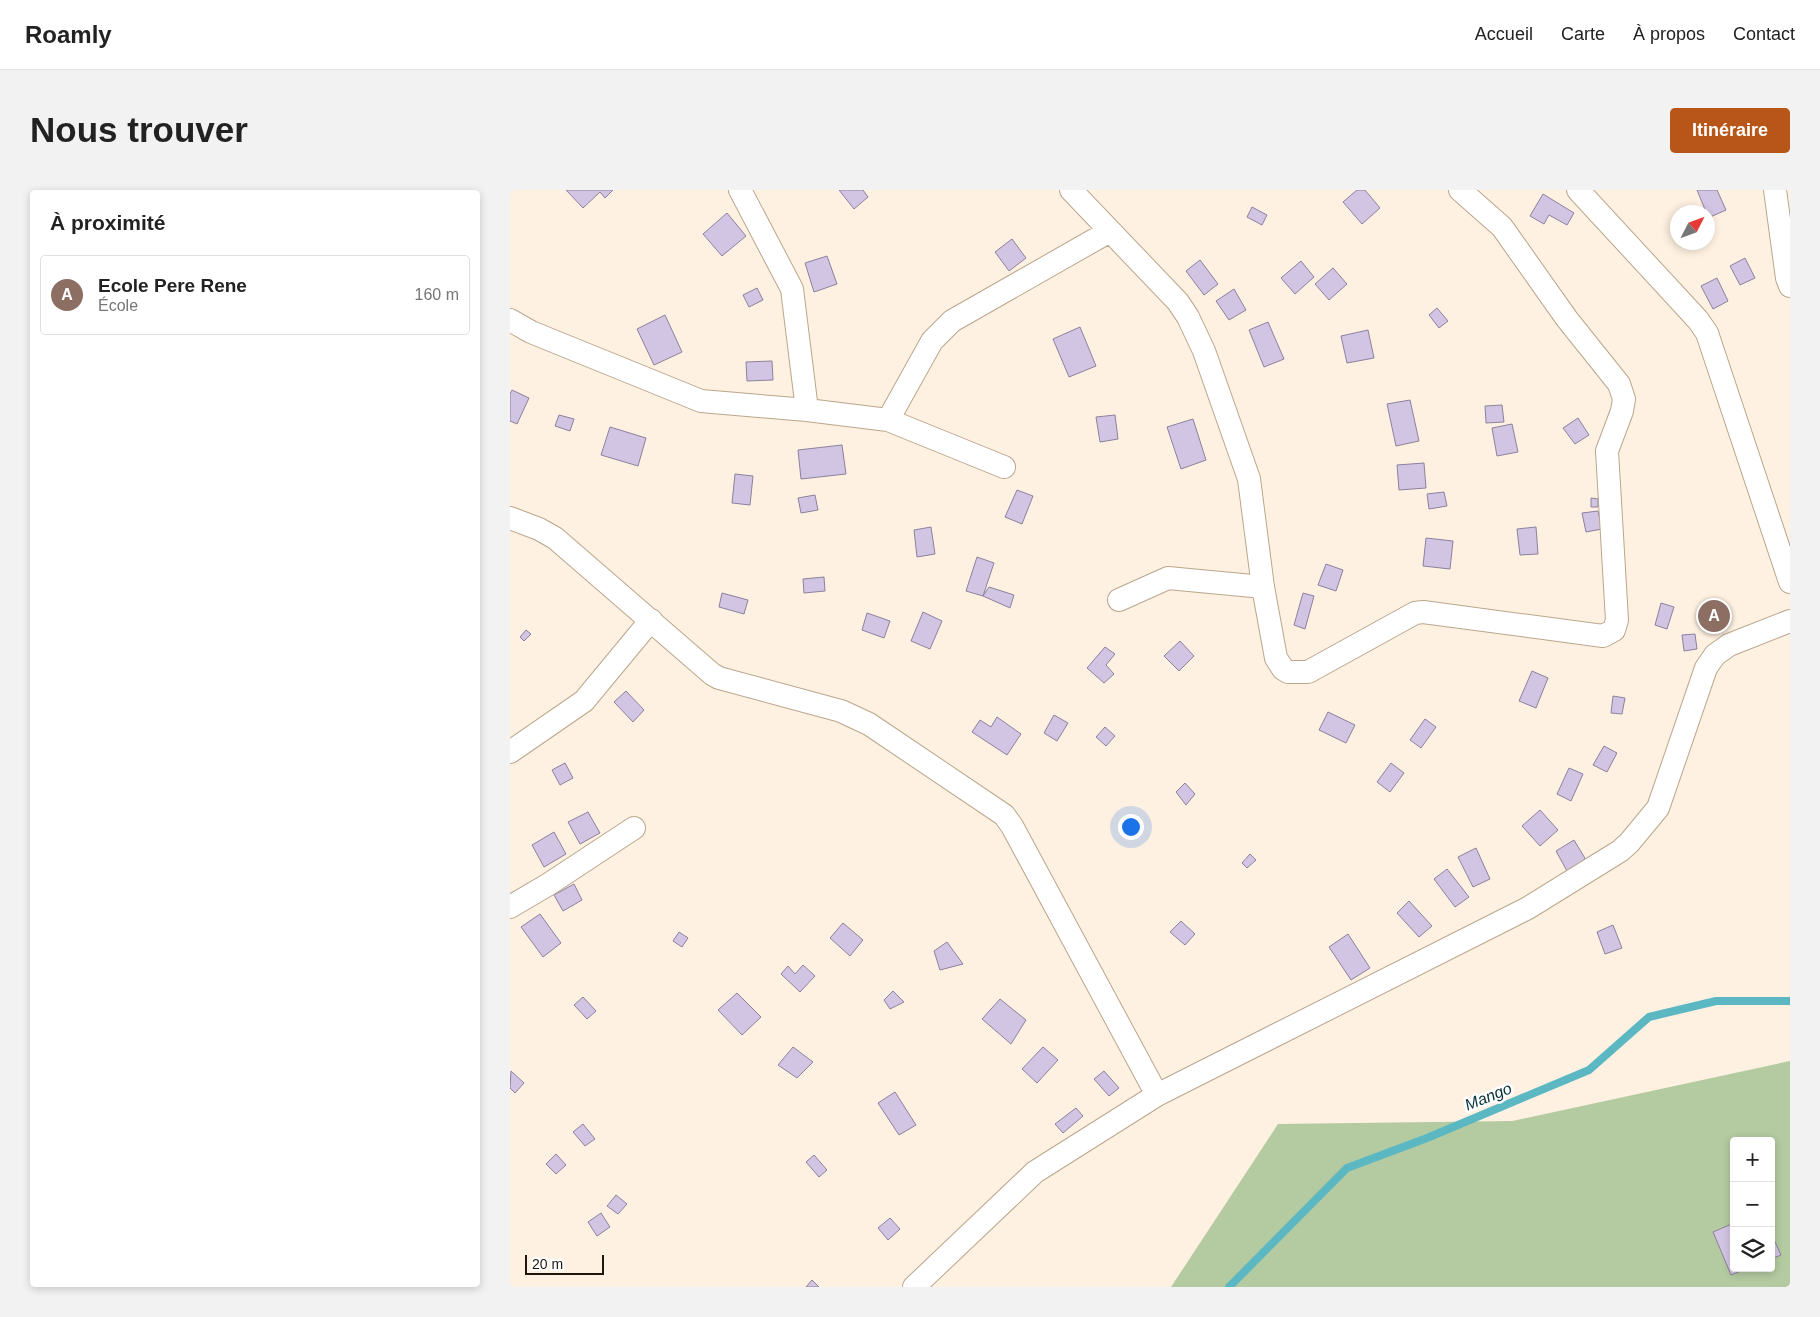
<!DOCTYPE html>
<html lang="fr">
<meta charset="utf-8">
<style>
body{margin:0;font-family:Helvetica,sans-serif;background:#f2f2f2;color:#222}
.controls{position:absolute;right:15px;bottom:15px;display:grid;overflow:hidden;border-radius:5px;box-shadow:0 2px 8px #0003}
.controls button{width:45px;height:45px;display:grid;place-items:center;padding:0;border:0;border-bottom:1px solid #e0e0e0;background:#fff;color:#222;font:25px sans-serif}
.compass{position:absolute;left:1160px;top:15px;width:45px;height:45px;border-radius:50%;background:#fff;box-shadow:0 2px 8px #0003;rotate:48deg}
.scale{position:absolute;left:15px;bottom:12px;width:79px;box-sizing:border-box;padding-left:5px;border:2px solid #1e170d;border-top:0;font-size:14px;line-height:18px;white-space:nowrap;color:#1e170d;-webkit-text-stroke:4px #fff;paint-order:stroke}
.you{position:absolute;left:620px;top:636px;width:18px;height:18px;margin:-12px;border:4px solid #fff;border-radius:50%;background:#1a73e8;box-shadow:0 0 0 8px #1a73e833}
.badge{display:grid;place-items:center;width:32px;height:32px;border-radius:50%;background:#b8561a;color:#fff;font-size:16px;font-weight:700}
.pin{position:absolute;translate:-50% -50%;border:2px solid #fff;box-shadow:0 1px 5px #0006}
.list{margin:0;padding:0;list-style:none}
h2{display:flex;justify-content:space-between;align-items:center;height:65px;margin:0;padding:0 20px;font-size:21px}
h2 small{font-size:16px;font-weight:400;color:#767676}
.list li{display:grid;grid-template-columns:32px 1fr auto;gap:15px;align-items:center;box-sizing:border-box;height:80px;margin:0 10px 10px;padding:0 10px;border:1px solid #e0e0e0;border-radius:5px}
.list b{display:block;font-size:19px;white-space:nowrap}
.list p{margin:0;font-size:16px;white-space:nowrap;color:#767676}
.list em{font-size:16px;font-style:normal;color:#767676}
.icon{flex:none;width:28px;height:28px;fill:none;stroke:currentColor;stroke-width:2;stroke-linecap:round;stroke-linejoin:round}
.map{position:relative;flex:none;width:1280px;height:1097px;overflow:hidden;border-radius:5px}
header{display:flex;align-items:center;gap:30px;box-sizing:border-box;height:70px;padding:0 25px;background:#fff;border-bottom:1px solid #e0e0e0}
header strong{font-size:24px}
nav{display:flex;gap:28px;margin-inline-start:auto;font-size:18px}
.intro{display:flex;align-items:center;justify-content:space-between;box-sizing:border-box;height:120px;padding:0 30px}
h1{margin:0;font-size:35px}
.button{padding:12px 22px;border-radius:5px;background:#b8561a;color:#fff;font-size:18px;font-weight:700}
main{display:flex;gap:30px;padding:0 30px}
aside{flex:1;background:#fff;border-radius:5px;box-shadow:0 2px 8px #0003}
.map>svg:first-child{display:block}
.green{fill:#b4caa0;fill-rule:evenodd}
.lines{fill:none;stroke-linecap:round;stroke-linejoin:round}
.stream{stroke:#5bb8c3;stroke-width:8}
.building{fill:#d2c5e3;stroke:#8c819d}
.minor-casing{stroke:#baa68c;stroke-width:24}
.minor{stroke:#fff;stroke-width:22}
.labels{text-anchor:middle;stroke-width:5;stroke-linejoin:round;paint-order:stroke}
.water-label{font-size:16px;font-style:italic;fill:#033237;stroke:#fff}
</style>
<header>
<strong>Roamly</strong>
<nav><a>Accueil</a><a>Carte</a><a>À propos</a><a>Contact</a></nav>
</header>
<div class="intro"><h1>Nous trouver</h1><a class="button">Itinéraire</a></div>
<main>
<aside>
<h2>À proximité<small></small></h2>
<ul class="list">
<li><span class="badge" style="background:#8d6e63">A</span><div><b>Ecole Pere Rene</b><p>École</p></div><em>160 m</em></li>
</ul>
</aside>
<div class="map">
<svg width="1280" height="1097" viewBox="0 0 1280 1097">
<rect width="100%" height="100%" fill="#fef1e1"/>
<!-- green -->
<path class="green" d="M 1280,871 L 1280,1097 L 661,1097 L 768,934 L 1002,931 ZM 1224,951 L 1261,951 L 1261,1078 L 1224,1078 Z"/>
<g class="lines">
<!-- stream -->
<path class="stream" d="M 719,1097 L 837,978 L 917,948 L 1079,880 L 1139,827 L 1206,811 L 1280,811"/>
</g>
<!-- building -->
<path class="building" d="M 56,0 L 103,0 L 95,8 L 90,2 L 73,18 Z
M 329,0 L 353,0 L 358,7 L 344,19 Z
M 847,0 L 855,0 L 870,18 L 852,34 L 833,12 Z
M 1187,0 L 1207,0 L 1216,20 L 1198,28 L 1198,22 L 1196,22 Z
M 1033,4 L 1064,23 L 1057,35 L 1039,25 L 1034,34 L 1020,26 Z
M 742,17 L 757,25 L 752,35 L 737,27 Z
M 217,23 L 236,46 L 212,66 L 193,44 Z
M 502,49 L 516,68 L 499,81 L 485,62 Z
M 317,66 L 327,94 L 304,102 L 295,73 Z
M 1235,68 L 1245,88 L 1230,95 L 1220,76 Z
M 690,70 L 708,94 L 694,105 L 676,81 Z
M 791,71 L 804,87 L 785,104 L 771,88 Z
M 823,78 L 837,94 L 819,110 L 805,94 Z
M 1207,88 L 1218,111 L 1203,119 L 1191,96 Z
M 247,98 L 253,110 L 239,117 L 233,105 Z
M 724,99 L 736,120 L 719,130 L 706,111 Z
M 927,118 L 938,131 L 929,138 L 919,125 Z
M 155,125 L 172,162 L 144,175 L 127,139 Z
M 758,132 L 774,169 L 754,177 L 739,140 Z
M 570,137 L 586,176 L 559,187 L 543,149 Z
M 858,140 L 864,168 L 837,173 L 831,146 Z
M 262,171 L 263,190 L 237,191 L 236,172 Z
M 2,200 L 19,208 L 7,234 L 0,231 L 0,204 Z
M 900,210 L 909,251 L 886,256 L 877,214 Z
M 992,215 L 994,232 L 976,233 L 975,216 Z
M 49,225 L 64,229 L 60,241 L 45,236 Z
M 605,225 L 608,249 L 590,252 L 586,227 Z
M 1068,228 L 1079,245 L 1065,254 L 1053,238 Z
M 683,229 L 696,270 L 671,279 L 657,237 Z
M 1002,234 L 1008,262 L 987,266 L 982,238 Z
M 100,237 L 136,248 L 128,276 L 91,265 Z
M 332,255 L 336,284 L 291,289 L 288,260 Z
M 914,273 L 916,298 L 889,300 L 887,275 Z
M 225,284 L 243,286 L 240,315 L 222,313 Z
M 507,300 L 523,306 L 512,334 L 495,327 Z
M 934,302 L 937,316 L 919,319 L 917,304 Z
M 305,305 L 308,320 L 291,323 L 288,308 Z
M 1081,308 L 1088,309 L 1088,317 L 1081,317 Z
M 1088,321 L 1092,339 L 1076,342 L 1072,323 Z
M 421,337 L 425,364 L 407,367 L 404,340 Z
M 1026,337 L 1028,364 L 1010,365 L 1007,339 Z
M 916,348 L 943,351 L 940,379 L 913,376 Z
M 467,367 L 484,373 L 473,406 L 456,401 Z
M 816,374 L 833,380 L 826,401 L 808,395 Z
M 314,387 L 315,401 L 294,403 L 293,389 Z
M 479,397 L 504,405 L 500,418 L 473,406 Z
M 212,403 L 238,410 L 234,424 L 209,417 Z
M 793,403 L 804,406 L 795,439 L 784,435 Z
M 1151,413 L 1164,417 L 1157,439 L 1145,435 Z
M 413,422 L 432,431 L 420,459 L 401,451 Z
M 357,423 L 380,431 L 374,448 L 352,440 Z
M 16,440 L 21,444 L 14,451 L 10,447 Z
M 1185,444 L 1187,459 L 1174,461 L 1172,445 Z
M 670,451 L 684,466 L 669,481 L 654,466 Z
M 595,457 L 605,464 L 596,475 L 604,484 L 594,493 L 577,478 Z
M 1022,481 L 1038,488 L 1026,518 L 1009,511 Z
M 116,501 L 134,520 L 123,532 L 104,512 Z
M 1103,506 L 1115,508 L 1112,524 L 1101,523 Z
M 818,522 L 845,535 L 836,553 L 809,540 Z
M 544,525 L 558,533 L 547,551 L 534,543 Z
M 487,527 L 511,544 L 497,565 L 462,542 L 470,530 L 481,537 Z
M 915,529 L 926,537 L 911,558 L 900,550 Z
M 595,537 L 605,546 L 596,556 L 586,547 Z
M 1094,556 L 1107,563 L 1097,582 L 1083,575 Z
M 55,573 L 63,588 L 50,595 L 42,580 Z
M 881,573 L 894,583 L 880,602 L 867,592 Z
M 1059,578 L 1073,584 L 1061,611 L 1047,604 Z
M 675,593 L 685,604 L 676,615 L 666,602 Z
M 1030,620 L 1048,640 L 1030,656 L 1012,636 Z
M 78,622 L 90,643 L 70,654 L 58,632 Z
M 44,642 L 56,664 L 34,677 L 22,655 Z
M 1064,650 L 1076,670 L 1057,681 L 1046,661 Z
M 966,658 L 980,689 L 963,697 L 948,667 Z
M 740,664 L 746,670 L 737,678 L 732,673 Z
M 937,679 L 959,707 L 945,717 L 924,689 Z
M 64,694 L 72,710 L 53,721 L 44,705 Z
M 899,711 L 922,736 L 909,747 L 887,723 Z
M 30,724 L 51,753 L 33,767 L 11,737 Z
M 671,731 L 685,744 L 675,755 L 660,742 Z
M 333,733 L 353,750 L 340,766 L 320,748 Z
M 1103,735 L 1112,758 L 1095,764 L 1087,742 Z
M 169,742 L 178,748 L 172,757 L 163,751 Z
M 838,744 L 860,778 L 841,790 L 819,757 Z
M 437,752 L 453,774 L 430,780 L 424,761 Z
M 293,775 L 305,786 L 290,802 L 271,784 L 278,776 L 285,784 Z
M 383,801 L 394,812 L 380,819 L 374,810 Z
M 227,803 L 251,827 L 232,845 L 208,820 Z
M 73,807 L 86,821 L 77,829 L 64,815 Z
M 490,809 L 516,830 L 501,854 L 472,829 Z
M 283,857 L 303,872 L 287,888 L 268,875 Z
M 533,857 L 548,870 L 527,893 L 512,879 Z
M 1,881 L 14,893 L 5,903 L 0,898 Z
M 594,881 L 609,898 L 599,906 L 584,889 Z
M 385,902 L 406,935 L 389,945 L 368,913 Z
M 566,918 L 573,926 L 553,943 L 545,934 Z
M 73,934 L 85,949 L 75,956 L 63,942 Z
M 46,964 L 56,975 L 46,984 L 36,974 Z
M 304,965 L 317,980 L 309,987 L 296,972 Z
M 106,1005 L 117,1014 L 108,1024 L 97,1016 Z
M 91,1023 L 100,1037 L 87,1046 L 78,1032 Z
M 380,1028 L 390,1039 L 378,1050 L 368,1038 Z
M 1224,1033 L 1224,1078 L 1238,1078 L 1221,1085 L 1203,1042 Z
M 1261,1043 L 1271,1065 L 1261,1069 Z
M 302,1090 L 309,1097 L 296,1097 Z"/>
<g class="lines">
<defs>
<path id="minor" d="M 230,0 L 282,99 L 297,220
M 561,0 L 668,112 L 678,127 L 694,161 L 739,289 L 753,397 L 766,468 L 773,479 L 778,482 L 798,482 L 905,423 L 913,422 L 1093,446 L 1104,440 L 1107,430 L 1097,261 L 1112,221 L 1114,209 L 1109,194 L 1057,129 L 992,37 L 950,0
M 1068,0 L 1188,130 L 1197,143 L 1280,392
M 1265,0 L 1277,88 L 1280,96
M 0,130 L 21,142 L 191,211 L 297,220 L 378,230 L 494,277
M 378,230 L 422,151 L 442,131 L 600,41
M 0,328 L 29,339 L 45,348 L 202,484 L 209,488 L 331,521 L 359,534 L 494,625 L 502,636 L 647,905
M 609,410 L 658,388 L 753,397
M 0,562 L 74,511 L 141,430
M 0,717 L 39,694 L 124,638
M 404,1097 L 525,982 L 647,905 L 1018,718 L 1110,661 L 1119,653 L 1148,618 L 1196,478 L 1205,465 L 1219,455 L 1280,431"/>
</defs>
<!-- minor casing -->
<use href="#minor" class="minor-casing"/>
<!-- minor -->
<use href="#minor" class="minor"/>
</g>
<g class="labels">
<!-- water labels -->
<g class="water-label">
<text transform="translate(978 906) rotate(-22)" y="6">Mango</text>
</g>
</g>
</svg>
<div class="controls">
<button>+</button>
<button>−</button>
<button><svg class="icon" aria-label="layers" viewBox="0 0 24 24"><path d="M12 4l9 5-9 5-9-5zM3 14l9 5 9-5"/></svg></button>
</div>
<svg class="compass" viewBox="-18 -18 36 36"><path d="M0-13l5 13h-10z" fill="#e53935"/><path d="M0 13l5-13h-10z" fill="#767676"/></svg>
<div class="scale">20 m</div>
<div class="you"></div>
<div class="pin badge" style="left:1204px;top:426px;background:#8d6e63">A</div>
</div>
</main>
